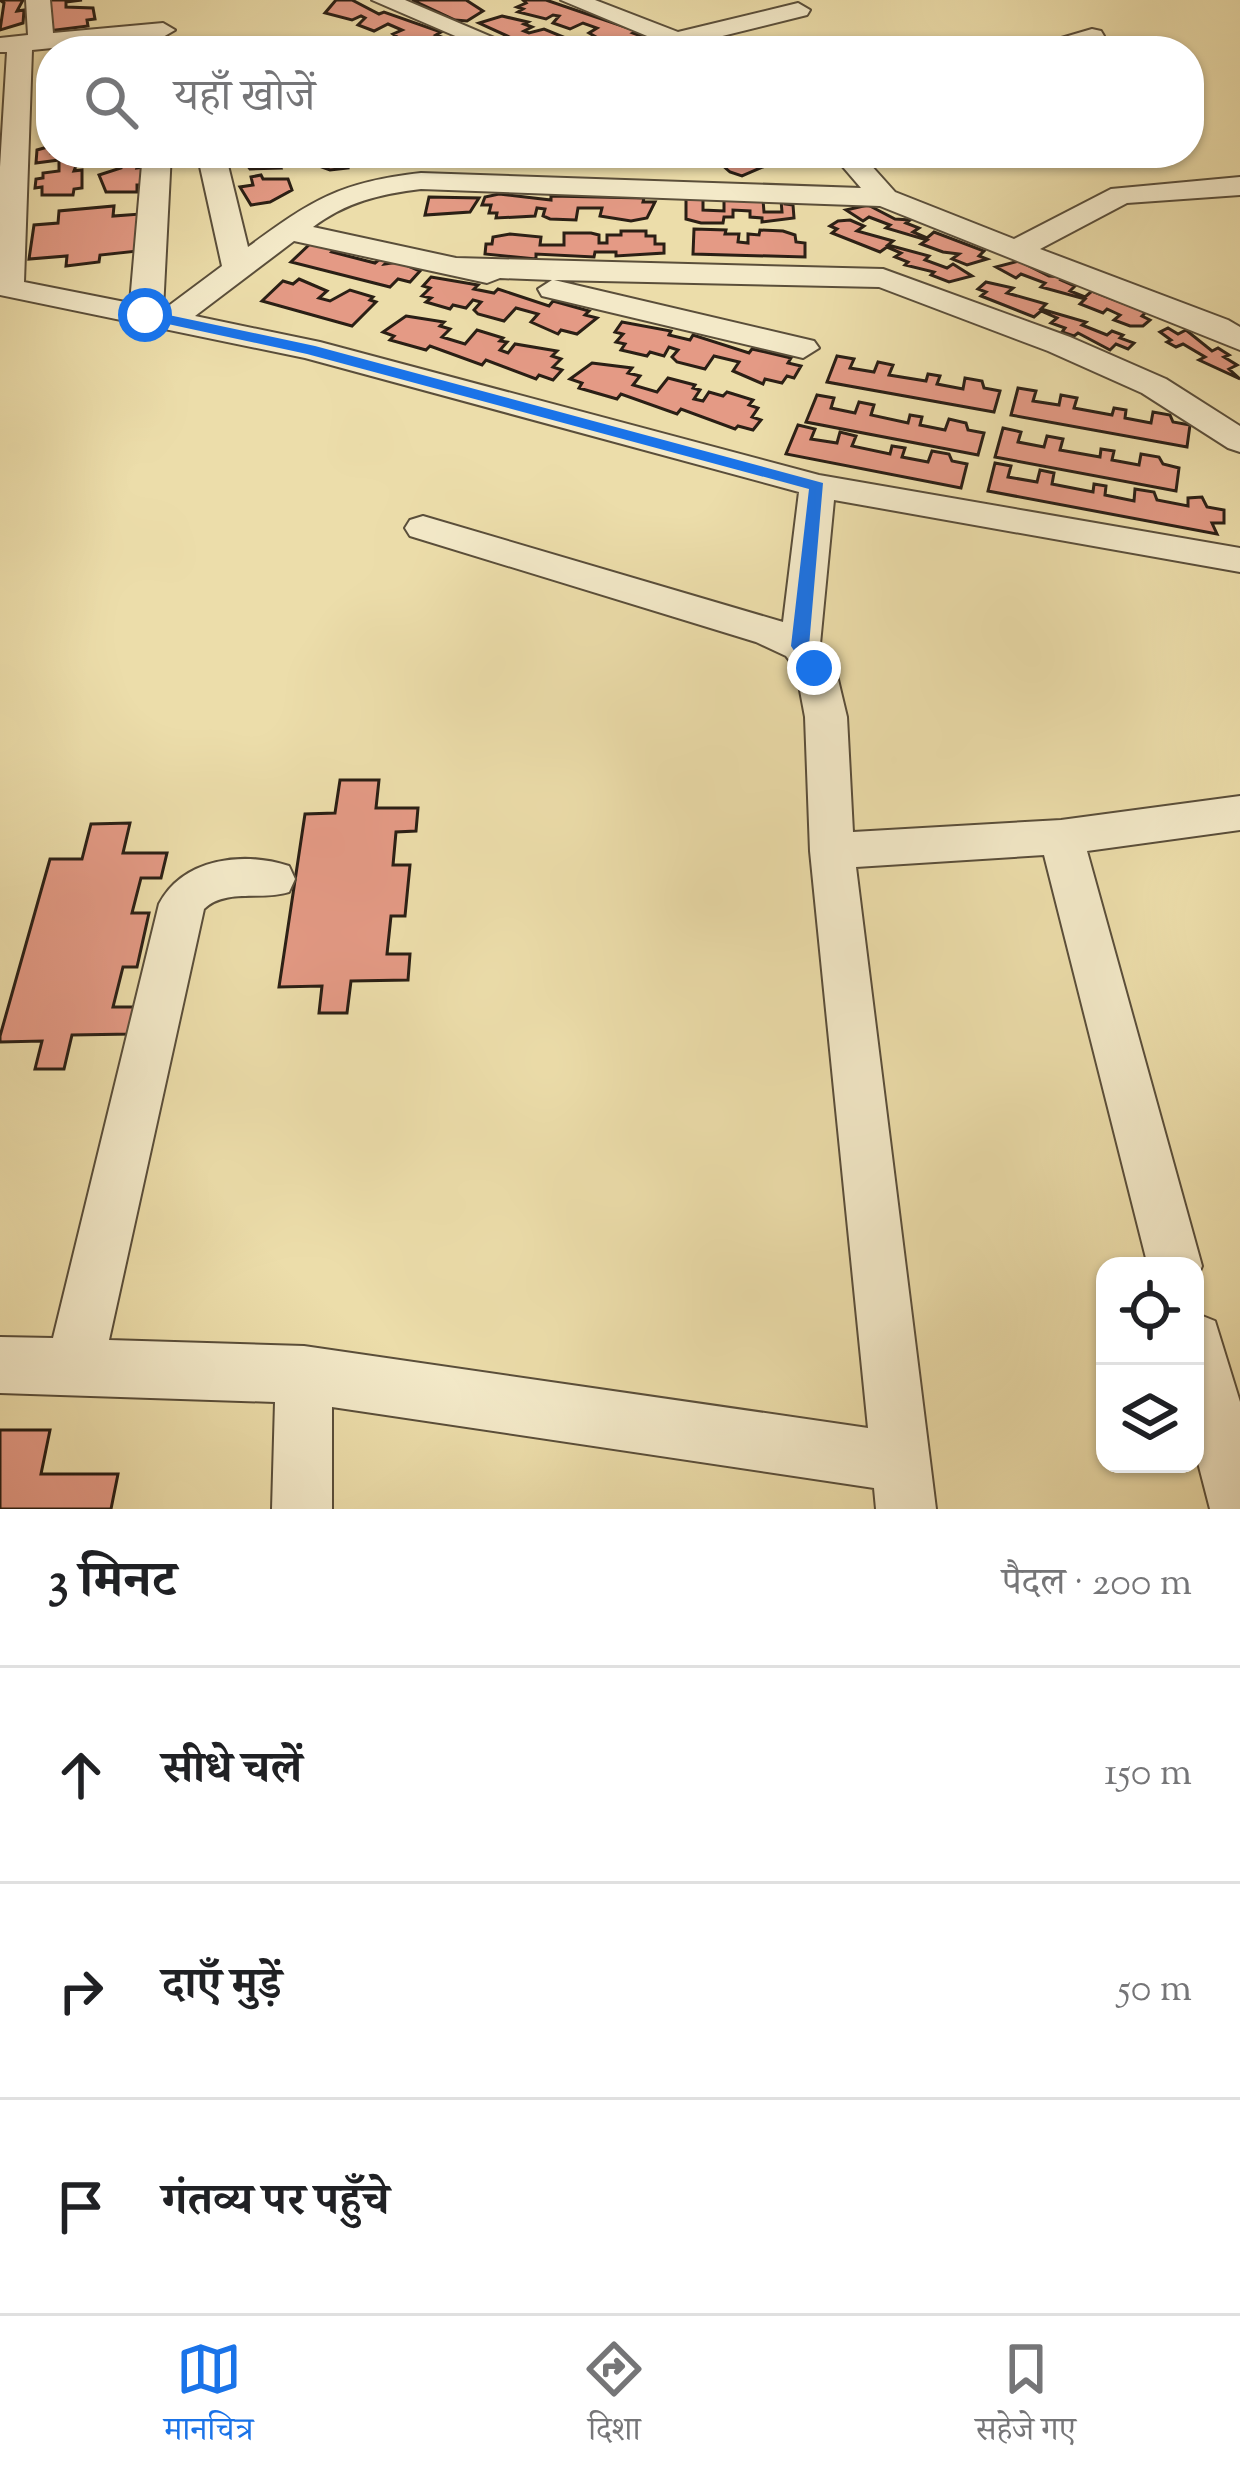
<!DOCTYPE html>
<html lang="hi">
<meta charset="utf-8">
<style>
body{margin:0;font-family:"Sorts Mill Goudy","Noto Serif Devanagari",serif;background:#f2f2f2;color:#202124}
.controls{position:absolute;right:36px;bottom:36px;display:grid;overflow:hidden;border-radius:24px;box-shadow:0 3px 9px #0004}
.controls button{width:108px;height:108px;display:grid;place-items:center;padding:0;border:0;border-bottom:3px solid #e0e0e0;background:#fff;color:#202124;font:60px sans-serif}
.stop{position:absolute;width:36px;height:36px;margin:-27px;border:9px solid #1a73e8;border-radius:50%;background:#fff}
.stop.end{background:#1a73e8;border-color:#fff;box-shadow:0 3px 12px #0008}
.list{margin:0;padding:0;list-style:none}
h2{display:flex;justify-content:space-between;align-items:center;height:156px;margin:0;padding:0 48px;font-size:51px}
h2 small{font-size:39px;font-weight:400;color:#757577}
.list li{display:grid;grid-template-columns:78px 1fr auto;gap:36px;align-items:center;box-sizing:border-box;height:216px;padding:0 48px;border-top:3px solid #e0e0e0}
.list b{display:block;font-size:45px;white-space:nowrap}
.list em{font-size:39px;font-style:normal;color:#757577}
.icon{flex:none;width:66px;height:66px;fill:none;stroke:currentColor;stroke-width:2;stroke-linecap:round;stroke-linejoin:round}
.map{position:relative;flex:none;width:1240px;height:1509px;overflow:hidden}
.search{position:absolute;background:#fff;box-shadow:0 3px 9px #0004;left:36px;right:36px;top:36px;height:132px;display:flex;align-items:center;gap:30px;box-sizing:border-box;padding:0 42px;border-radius:48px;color:#757577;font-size:45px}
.sheet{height:804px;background:#fff}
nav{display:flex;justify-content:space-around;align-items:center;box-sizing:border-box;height:168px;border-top:3px solid #e0e0e0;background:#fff;font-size:33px;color:#757577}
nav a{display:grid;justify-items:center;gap:6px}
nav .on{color:#1a73e8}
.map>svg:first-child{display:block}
.building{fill:#e49a85;stroke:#2a1f15;stroke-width:3}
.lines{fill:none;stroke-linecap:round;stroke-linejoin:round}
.minor-casing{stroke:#5a4e3a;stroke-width:4}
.minor{fill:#f3e9c8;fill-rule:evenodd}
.route{fill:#1a73e8}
</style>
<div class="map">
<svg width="1240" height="1509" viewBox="0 0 1240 1509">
<rect width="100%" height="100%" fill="#ecddaa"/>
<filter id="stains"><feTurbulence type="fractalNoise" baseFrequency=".00167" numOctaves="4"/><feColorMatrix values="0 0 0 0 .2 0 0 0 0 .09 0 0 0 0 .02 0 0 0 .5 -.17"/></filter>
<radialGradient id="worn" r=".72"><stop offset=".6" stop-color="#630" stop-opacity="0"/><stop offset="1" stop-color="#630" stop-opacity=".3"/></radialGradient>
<!-- building -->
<path class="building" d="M 0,0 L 23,0 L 17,11 L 24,10 L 23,23 L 0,30 L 4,3 Z
M 44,0 L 82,0 L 66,2 L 66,7 L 93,8 L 95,19 L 87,20 L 88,26 L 48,31 Z
M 336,0 L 352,0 L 379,14 L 384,12 L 441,32 L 436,35 L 444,38 L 422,45 L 407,44 L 393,34 L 402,30 L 388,24 L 374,31 L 358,25 L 365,18 L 361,16 L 352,20 L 325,13 Z
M 412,0 L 466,0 L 483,11 L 467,21 L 455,20 Z
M 546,0 L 637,31 L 633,33 L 641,36 L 620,44 L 605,42 L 589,33 L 597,28 L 583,23 L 570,29 L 553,23 L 559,16 L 553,15 L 546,19 L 518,12 L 523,9 L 517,7 L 526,3 L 523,0 Z
M 502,16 L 528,22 L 524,24 L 532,27 L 524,31 L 529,33 L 544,29 L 561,36 L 547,42 L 562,48 L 571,44 L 595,49 L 540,51 L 479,23 Z
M 140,37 L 146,51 L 105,51 L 113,43 Z
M 51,146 L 51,153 L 81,153 L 74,171 L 82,170 L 82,188 L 74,189 L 73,195 L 42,195 L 42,187 L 35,188 L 36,179 L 43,178 L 43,173 L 59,171 L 59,160 L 36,163 L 37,150 Z
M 99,153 L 142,153 L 137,168 L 144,167 L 145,185 L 137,185 L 137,192 L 106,192 L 99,175 L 121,168 L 121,157 L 98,159 Z
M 245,153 L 284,153 L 287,161 L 279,162 L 281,168 L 250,169 L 239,154 Z
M 351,153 L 354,161 L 347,162 L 348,168 L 330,170 L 308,162 L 305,154 Z
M 716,153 L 757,153 L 765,166 L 742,176 L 730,172 L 712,156 Z
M 261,175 L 263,179 L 288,179 L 292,190 L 270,202 L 251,205 L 240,187 L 253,185 L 251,177 Z
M 499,194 L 551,200 L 551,196 L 644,198 L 643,202 L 655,202 L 647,218 L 631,221 L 600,216 L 602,208 L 578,208 L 576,220 L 550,219 L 543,216 L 545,209 L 537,208 L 535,216 L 496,218 L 497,213 L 489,213 L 491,205 L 482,205 L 485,197 Z
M 429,197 L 479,198 L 470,212 L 425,215 Z
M 686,198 L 703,199 L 703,210 L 724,211 L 724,199 L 763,200 L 764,212 L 782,212 L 781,200 L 785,200 L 785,204 L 793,205 L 794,218 L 762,222 L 762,218 L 750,217 L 750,211 L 733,210 L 733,217 L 724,217 L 723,223 L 701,223 L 686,219 Z
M 868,205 L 895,219 L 910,220 L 906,223 L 919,228 L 913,232 L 927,238 L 934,232 L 984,251 L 979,256 L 987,259 L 967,265 L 952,259 L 959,254 L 943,252 L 921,244 L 927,240 L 886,228 L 890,225 L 869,217 L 863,221 L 846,210 Z
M 114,206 L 113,216 L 140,214 L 138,251 L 100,255 L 99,262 L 66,266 L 67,256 L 29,259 L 34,225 L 58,223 L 59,211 Z
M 850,220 L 864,226 L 857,231 L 893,241 L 888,245 L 929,256 L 925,260 L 947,268 L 953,264 L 972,276 L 949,282 L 931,275 L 934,272 L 905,265 L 908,262 L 895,257 L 901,253 L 887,247 L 880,252 L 832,233 L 837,229 L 830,226 L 838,221 Z
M 694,229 L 726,230 L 725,234 L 739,234 L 738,242 L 748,243 L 748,234 L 759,235 L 760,230 L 783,231 L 795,235 L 796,242 L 805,243 L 805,257 L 693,254 Z
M 621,231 L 646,231 L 646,236 L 655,236 L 655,244 L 664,244 L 664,253 L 616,256 L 616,252 L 595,252 L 594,257 L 536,254 L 536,259 L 485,254 L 486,244 L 492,244 L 493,237 L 510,234 L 541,237 L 540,245 L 564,245 L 564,233 L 591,233 L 599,235 L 599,243 L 607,243 L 607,235 L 621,235 Z
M 312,242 L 340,245 L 332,252 L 375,263 L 381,258 L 389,260 L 385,264 L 399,262 L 420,271 L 410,282 L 398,279 L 390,287 L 291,262 Z
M 1019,261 L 1049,276 L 1064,277 L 1061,280 L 1075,286 L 1070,291 L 1085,297 L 1092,291 L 1146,312 L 1142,316 L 1150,320 L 1143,326 L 1130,326 L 1114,320 L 1120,315 L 1107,309 L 1103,313 L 1080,304 L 1085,299 L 1041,287 L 1045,283 L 1021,274 L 1016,278 L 996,267 Z
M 431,277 L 478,285 L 474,289 L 494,293 L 498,289 L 549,306 L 553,301 L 589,311 L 585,315 L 597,318 L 577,334 L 561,330 L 558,334 L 531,322 L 538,314 L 516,308 L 504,321 L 478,314 L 474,310 L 481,302 L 473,300 L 466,308 L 453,305 L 450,309 L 426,302 L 431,298 L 422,296 L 430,288 L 423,286 Z
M 299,279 L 327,291 L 319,298 L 330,301 L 350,290 L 373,297 L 370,300 L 376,302 L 352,326 L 262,301 L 283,281 L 293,284 Z
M 986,282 L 1013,288 L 1007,293 L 1046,304 L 1041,309 L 1086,322 L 1082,325 L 1107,335 L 1112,331 L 1123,335 L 1120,338 L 1134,343 L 1128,349 L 1116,344 L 1110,350 L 1078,333 L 1074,336 L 1062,332 L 1065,328 L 1051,323 L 1057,318 L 1041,311 L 1034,317 L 981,296 L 986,292 L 978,289 Z
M 406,316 L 444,322 L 440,326 L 450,329 L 442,337 L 465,344 L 477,330 L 503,338 L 500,341 L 507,342 L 500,350 L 508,353 L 515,344 L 557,351 L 552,356 L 561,359 L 553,367 L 562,370 L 553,380 L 539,375 L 536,379 L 486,360 L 482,365 L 430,346 L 426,350 L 390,340 L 394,336 L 383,332 Z
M 622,322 L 671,331 L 669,335 L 690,340 L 693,335 L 749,353 L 752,349 L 791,358 L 788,363 L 801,366 L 794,378 L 787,376 L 782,383 L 765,379 L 763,384 L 733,371 L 739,362 L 714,356 L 705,369 L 677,362 L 672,357 L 678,350 L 669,347 L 664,356 L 650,352 L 647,356 L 621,350 L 625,344 L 616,342 L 623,334 L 615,332 Z
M 1168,328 L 1178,334 L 1186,330 L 1212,351 L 1218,348 L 1229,355 L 1224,357 L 1237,365 L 1229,369 L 1240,379 L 1199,360 L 1205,357 L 1183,344 L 1176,347 L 1167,342 L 1171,340 L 1160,332 Z
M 837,356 L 854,359 L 850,368 L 874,372 L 878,362 L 893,365 L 889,375 L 926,381 L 928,374 L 940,376 L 937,384 L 963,389 L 965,378 L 982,381 L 984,388 L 1000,391 L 994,412 L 827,382 Z
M 592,363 L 632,368 L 628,373 L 640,376 L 633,385 L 657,392 L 668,378 L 695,385 L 693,388 L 700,390 L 694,399 L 703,401 L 709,392 L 723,396 L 727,392 L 753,400 L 749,405 L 758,408 L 752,417 L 761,420 L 753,430 L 738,426 L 735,429 L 681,409 L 677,414 L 621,394 L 617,399 L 579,388 L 582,383 L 570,379 Z
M 1018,388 L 1036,391 L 1033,401 L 1059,405 L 1061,395 L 1077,398 L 1074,408 L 1112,415 L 1114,408 L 1126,410 L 1125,418 L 1151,423 L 1153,412 L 1170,415 L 1173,422 L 1190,425 L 1187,447 L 1011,415 Z
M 817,395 L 834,398 L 831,408 L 855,413 L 859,402 L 874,405 L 871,415 L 908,423 L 910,415 L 922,417 L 920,425 L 945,430 L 949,419 L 966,423 L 968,430 L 984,433 L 978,455 L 806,422 Z
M 798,425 L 815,429 L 811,439 L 837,443 L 840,432 L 856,436 L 852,446 L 890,454 L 892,446 L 905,448 L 902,457 L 928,462 L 932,451 L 949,454 L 952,461 L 967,464 L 961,488 L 786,454 Z
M 1003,428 L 1021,432 L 1018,442 L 1044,447 L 1047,436 L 1063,439 L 1060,450 L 1100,457 L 1101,449 L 1114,451 L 1112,460 L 1139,465 L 1141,454 L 1159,457 L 1163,464 L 1179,468 L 1176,491 L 995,457 Z
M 995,463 L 1011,466 L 1008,477 L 1037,482 L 1040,470 L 1054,473 L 1052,484 L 1093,492 L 1094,484 L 1106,486 L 1105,495 L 1134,501 L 1135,489 L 1154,492 L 1157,500 L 1188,506 L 1188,498 L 1202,497 L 1207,507 L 1224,510 L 1224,523 L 1212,523 L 1217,534 L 988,491 Z
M 340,780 L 379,780 L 376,808 L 418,808 L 416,831 L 396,832 L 393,865 L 410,865 L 405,916 L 391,916 L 387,954 L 410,954 L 408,980 L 351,981 L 347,1013 L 319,1013 L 322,986 L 279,987 L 305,814 L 335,813 Z
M 130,823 L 123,853 L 167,853 L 161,878 L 141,878 L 132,913 L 149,913 L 137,967 L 123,967 L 113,1007 L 137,1007 L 132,1034 L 72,1035 L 64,1069 L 35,1069 L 42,1041 L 0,1042 L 0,1036 L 50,859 L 82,859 L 91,824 Z
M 0,1430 L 50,1430 L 41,1474 L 118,1474 L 111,1509 L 0,1509 Z"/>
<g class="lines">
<defs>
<path id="minor" d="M 26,0 L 50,0 L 53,33 L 163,23 L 175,30 L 163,37 L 32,50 L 24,282 L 130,303 L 143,153 L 171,153 L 163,310 L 222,266 L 197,153 L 225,153 L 248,247 C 312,200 340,182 421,173 L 861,188 L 831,153 L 860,153 L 895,192 L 1014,239 L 1111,189 L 1240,177 L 1240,195 L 1127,203 L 1040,249 L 1228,320 L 1240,327 L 1240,350 L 880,206 L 421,189 C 380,194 346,202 313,227 L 456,258 L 883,269 L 1070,337 L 1166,379 L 1240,426 L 1240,452 L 1228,448 L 1142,393 L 1048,351 L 879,287 L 554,280 L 814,341 L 819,348 L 803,358 L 542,296 L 538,289 L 552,280 L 500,278 L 487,283 L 294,241 L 195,316 L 320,342 L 819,475 L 1240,548 L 1240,572 L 834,500 L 820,644 L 835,667 L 847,717 L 853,832 L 1061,820 L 1240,796 L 1240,830 L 1087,851 L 1202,1266 L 1195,1283 L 1195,1266 L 1148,1266 L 1044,855 L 856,867 L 936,1509 L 876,1509 L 874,1488 L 332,1407 L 332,1509 L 272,1509 L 275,1402 L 0,1393 L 0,1337 L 53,1338 L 159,904 C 183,858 243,851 289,866 L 295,879 L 289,892 C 261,901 226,888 204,909 L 109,1340 L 304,1346 L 868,1428 L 810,851 L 805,717 L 796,669 L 786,656 L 756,642 L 410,536 L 405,528 L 410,520 L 423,516 L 783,622 L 799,492 L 305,358 L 0,295 L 0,167 L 7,52 L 0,52 L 0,38 L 28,35 Z
M 372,0 L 405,0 L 525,51 L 490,51 Z
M 561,0 L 595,0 L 678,32 L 798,3 L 810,10 L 807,15 L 702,41 L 719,51 L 683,51 Z
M 1092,29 L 1101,31 L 1104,36 C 1084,53 1056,51 1030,51 L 1034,46 Z
M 1195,1313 L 1215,1321 L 1240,1402 L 1240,1509 L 1210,1509 L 1195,1451 Z"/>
</defs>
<!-- minor casing -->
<use href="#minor" class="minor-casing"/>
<!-- minor -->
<use href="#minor" class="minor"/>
</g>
<!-- route -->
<path class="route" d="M 145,310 L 315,346 L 823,483 L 809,646 L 824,668 L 814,674 L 808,672 L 791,646 L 809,489 L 307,354 L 140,318 Z"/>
<rect width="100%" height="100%" filter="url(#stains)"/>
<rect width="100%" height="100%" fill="url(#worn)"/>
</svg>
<div class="controls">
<button><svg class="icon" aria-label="locate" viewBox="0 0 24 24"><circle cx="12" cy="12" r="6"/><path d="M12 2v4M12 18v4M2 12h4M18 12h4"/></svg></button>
<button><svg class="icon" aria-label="layers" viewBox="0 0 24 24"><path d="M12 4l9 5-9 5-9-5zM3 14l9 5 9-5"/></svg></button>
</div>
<div class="stop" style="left:145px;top:315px"></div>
<div class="stop end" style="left:814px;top:668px"></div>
<div class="search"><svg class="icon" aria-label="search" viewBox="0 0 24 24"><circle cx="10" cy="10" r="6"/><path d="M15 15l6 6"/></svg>यहाँ खोजें</div>
</div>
<section class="sheet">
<h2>3 मिनट<small>पैदल · 200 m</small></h2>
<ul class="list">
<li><svg class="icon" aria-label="ahead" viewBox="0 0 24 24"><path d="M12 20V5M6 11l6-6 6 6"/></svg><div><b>सीधे चलें</b></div><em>150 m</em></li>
<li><svg class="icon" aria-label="right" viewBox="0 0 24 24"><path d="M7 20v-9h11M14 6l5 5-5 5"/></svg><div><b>दाएँ मुड़ें</b></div><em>50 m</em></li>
<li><svg class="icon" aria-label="arrive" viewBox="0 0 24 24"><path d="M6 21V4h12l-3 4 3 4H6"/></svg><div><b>गंतव्य पर पहुँचे</b></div></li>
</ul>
</section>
<nav>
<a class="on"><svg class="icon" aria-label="map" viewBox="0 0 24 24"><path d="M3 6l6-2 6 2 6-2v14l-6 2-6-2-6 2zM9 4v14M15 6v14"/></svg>मानचित्र</a>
<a><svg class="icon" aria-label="directions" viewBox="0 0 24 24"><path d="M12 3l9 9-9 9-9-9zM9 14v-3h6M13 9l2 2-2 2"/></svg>दिशा</a>
<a><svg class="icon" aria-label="saved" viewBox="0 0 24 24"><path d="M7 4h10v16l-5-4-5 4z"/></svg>सहेजे गए</a>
</nav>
